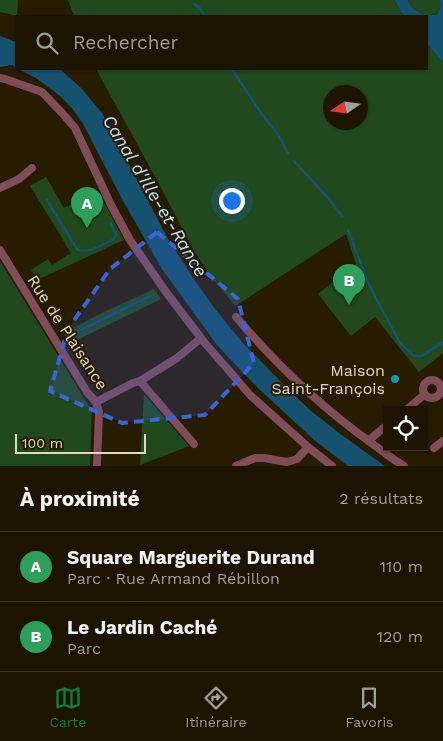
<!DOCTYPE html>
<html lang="fr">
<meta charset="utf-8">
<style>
body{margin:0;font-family:"Work Sans",sans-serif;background:#2a210f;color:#f1f3f6}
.controls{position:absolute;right:15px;bottom:15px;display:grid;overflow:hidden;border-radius:0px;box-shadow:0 1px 4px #0004}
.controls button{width:45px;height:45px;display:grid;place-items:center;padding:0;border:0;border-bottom:1px solid #3b3322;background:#1d1400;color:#f1f3f6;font:25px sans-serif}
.compass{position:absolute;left:323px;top:85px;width:45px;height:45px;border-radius:50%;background:#1d1400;box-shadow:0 1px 4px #0004;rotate:257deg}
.scale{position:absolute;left:15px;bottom:12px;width:131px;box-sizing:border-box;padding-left:5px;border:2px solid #e0d8c7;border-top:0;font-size:14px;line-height:18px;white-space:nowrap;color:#e0d8c7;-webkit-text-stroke:4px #271b00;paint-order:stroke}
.you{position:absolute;left:231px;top:200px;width:18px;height:18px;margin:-12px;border:4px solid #fff;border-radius:50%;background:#1a73e8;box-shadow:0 0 0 8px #1a73e833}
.badge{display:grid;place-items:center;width:32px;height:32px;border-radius:50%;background:#0b8043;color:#fff;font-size:16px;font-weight:700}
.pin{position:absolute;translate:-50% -41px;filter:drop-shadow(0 1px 2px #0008)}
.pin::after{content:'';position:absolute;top:26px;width:18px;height:15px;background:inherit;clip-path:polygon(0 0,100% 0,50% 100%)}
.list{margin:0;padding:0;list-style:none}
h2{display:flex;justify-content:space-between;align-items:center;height:65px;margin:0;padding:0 20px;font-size:21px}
h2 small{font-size:16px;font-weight:400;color:#a09e99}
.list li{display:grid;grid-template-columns:32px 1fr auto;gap:15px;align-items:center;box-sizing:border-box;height:70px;padding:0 20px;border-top:1px solid #3b3322}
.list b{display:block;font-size:19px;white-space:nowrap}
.list p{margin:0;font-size:16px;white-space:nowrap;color:#a09e99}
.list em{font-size:16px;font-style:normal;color:#a09e99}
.icon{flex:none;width:28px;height:28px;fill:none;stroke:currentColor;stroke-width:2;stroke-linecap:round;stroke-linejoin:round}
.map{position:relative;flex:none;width:443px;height:466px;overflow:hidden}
.search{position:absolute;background:#1d1400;box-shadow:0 1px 4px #0004;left:15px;right:15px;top:15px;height:55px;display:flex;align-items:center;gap:12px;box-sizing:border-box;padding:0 18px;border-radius:0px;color:#a09e99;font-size:19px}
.sheet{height:205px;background:#1d1400}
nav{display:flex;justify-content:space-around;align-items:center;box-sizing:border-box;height:70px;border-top:1px solid #3b3322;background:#1d1400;font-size:14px;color:#a09e99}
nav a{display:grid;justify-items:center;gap:2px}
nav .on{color:#0b8043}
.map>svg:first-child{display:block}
.green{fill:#21491e;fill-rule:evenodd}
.water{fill:#155270}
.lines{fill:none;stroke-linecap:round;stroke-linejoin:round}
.stream{stroke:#155270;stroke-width:2.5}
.street{stroke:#7f4c58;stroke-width:8}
.marked{fill:#3a63d5;fill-opacity:0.2;stroke:#3a63d5;stroke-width:4;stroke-dasharray:10 6;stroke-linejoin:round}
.culture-dot{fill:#0f9aa8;stroke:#271b00;stroke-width:2}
.labels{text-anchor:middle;stroke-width:4;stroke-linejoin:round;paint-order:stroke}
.street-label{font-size:16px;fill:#e0d8c7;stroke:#271b00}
.poi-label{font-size:16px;fill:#e0d8c7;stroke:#271b00;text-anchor:end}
.water-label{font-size:18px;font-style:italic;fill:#bbe1f8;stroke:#271b00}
</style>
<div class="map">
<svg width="443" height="466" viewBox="0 0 443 466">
<rect width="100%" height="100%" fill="#271b00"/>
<!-- green -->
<path class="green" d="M 0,0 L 18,0 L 17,16 L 0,12 Z
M 68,0 L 395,0 L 397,5 L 404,16 L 74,16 Z
M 408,0 L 439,0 L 441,4 L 438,14 C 426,17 412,12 408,0 Z
M 427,44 L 443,62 L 443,353 L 419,372 L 375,317 L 351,336 L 318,294 L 356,264 L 346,234 L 235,306 L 208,272 L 193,249 L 159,184 L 96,69 L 427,69 ZM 330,92 L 360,92 L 360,122 L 330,122 Z
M 46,177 L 64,208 L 98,191 L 124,240 L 37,280 L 31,270 L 48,259 L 52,265 L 71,253 L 30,186 Z
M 0,261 L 92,411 L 90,466 L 0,466 Z
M 154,289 L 161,299 L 69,344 L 63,333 L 104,312 Z
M 144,394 L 189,446 L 140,465 Z"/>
<!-- water -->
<path class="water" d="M 395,0 L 408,0 C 412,12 426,17 438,14 L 441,4 L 439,0 L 443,0 L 443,62 L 427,44 L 427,16 L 404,16 L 397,5 Z
M 0,36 L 16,42 L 16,68 L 12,65 L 0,67 Z
M 18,69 L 60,69 L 81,88 L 102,113 L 168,239 L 191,275 L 215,309 L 242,342 L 281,382 L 310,410 L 339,433 L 385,466 L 348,466 L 314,440 L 258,388 L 229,358 L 217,345 L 162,269 L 122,199 L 83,124 L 72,108 L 60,96 L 36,78 Z"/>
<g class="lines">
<!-- stream -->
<path class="stream" d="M 194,4 L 200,8 L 204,16
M 232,69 L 261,113 L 279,136 L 288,153
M 294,161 L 328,198 L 342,216
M 47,200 L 77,249 C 87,255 104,244 114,239 L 116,235 L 111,223
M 348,230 L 369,285 L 400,343 L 413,355 L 417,356 L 422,356 L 443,342
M 71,335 L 150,296"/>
<!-- street -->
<path class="street" d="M 0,78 L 5,79 L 42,92 L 63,114 L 75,128 L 111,205 L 130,240 L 166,292 L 204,342 L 250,395 L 308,447 L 332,466
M 0,188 L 19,179 L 32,168
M 0,250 L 87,392 L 96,402 L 133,383 L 140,381 L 177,358 L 201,338
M 236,317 C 276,364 320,406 370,442 C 381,450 392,459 404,466
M423 389a9 9 0 1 1 18 0a9 9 0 1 1-18 0Z
M 140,381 L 194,444
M 96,402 L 99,412 L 97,466
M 406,410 L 425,394
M 368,441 L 387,425
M 434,448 L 443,441
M 236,466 L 255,458 L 264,458 L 287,462 L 297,459 L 308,447"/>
</g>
<!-- marked area -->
<path class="marked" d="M 157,232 L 238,299 L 254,363 L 205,415 L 122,423 L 50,391 L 68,329 L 110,269 Z"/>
<!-- markers -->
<circle class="culture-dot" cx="395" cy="379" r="5"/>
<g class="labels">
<!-- street labels -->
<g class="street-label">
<text transform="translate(68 332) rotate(57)" y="6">Rue de Plaisance</text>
</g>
<!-- poi labels -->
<g class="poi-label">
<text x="385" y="376">Maison<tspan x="385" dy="18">Saint-François</tspan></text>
</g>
<!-- water labels -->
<g class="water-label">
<text transform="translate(155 196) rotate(59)" y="6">Canal d'Ille-et-Rance</text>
</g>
</g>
</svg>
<div class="controls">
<button><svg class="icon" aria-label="locate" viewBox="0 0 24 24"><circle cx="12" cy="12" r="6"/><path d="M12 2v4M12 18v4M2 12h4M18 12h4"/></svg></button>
</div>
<svg class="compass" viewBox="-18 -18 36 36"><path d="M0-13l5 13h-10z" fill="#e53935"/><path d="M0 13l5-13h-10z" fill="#a09e99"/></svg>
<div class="scale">100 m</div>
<div class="you"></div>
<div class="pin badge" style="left:87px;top:228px;background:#2e9e5b">A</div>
<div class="pin badge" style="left:349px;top:305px;background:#2e9e5b">B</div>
<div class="search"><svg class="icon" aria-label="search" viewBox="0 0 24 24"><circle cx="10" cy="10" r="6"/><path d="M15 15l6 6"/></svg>Rechercher</div>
</div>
<section class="sheet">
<h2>À proximité<small>2 résultats</small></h2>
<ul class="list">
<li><span class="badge" style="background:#2e9e5b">A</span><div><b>Square Marguerite Durand</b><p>Parc · Rue Armand Rébillon</p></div><em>110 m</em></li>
<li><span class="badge" style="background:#2e9e5b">B</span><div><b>Le Jardin Caché</b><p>Parc</p></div><em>120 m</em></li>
</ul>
</section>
<nav>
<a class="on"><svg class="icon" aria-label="map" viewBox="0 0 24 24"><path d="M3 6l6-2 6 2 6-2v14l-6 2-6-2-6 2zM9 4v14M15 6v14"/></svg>Carte</a>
<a><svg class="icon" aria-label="directions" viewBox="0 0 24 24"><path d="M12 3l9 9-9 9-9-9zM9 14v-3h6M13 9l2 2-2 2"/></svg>Itinéraire</a>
<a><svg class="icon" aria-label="saved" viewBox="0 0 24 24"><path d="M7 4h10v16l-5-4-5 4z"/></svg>Favoris</a>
</nav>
